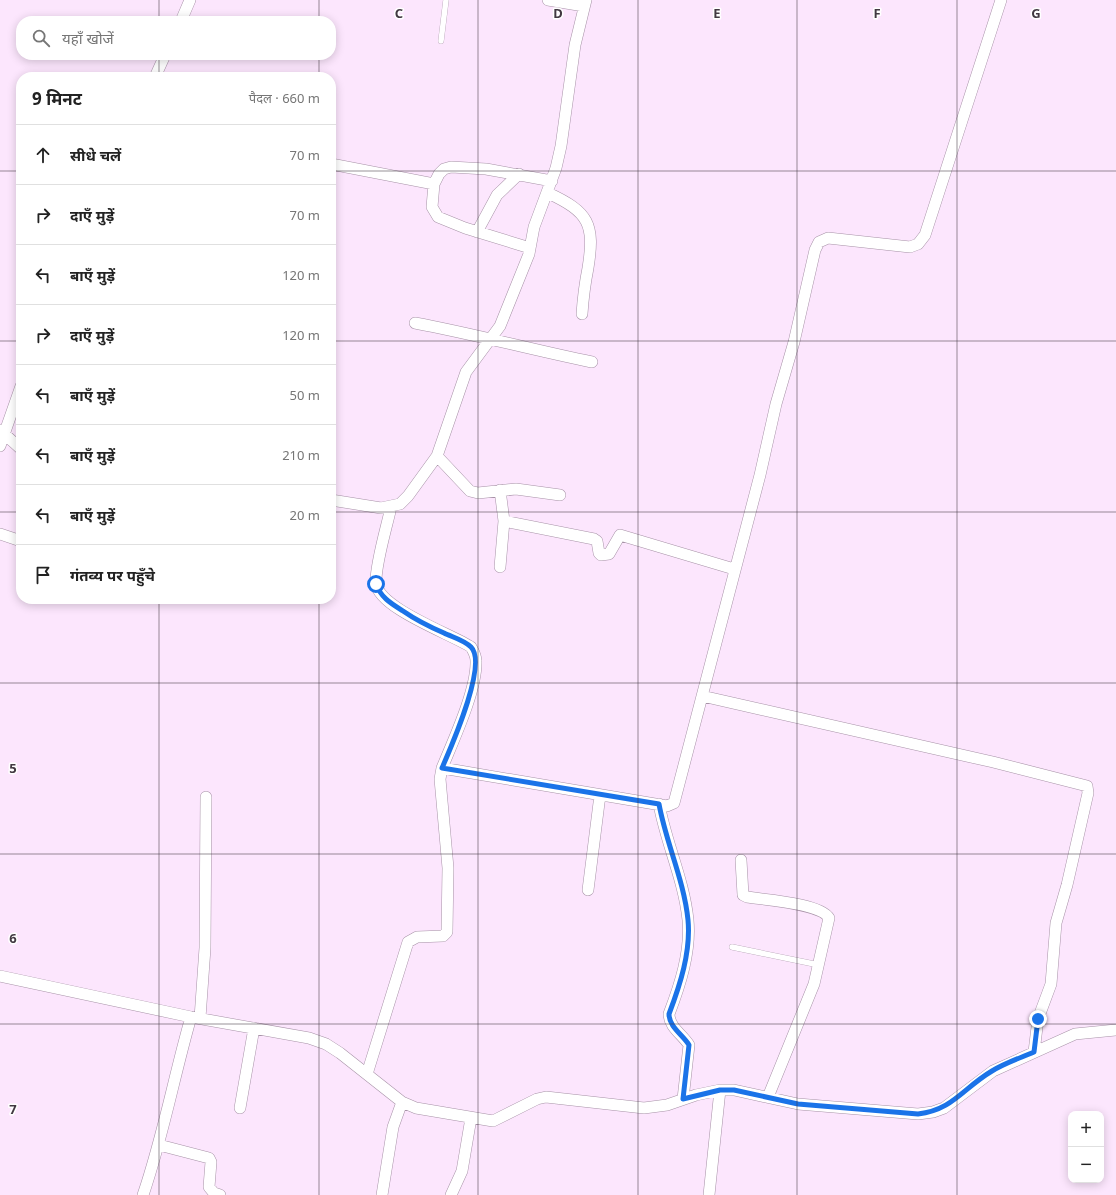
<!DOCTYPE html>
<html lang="hi">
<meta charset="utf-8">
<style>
body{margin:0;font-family:"Noto Sans","Noto Sans Devanagari",sans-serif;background:#f2f2f2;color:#222}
.controls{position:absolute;right:12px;bottom:12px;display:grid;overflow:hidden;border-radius:8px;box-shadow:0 2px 10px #0003}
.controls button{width:36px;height:36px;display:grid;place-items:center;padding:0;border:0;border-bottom:1px solid #e0e0e0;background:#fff;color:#222;font:20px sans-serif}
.stop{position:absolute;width:12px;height:12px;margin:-9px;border:3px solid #1a73e8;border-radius:50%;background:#fff}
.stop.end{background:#1a73e8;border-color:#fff;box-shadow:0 1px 4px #0008}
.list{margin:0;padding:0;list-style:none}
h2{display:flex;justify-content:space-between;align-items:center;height:52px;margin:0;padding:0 16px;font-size:17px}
h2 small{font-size:13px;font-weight:400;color:#767676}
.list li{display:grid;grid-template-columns:26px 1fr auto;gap:12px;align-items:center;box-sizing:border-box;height:60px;padding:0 16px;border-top:1px solid #e0e0e0}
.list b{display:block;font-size:15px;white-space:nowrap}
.list em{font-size:13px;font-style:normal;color:#767676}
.icon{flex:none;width:22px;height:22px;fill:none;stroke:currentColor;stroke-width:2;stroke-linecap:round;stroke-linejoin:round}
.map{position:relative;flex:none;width:1116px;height:1195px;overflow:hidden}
.search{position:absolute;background:#fff;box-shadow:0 2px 10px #0003;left:16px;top:16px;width:320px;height:44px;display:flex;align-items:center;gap:10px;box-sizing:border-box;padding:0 14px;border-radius:16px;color:#767676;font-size:15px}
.panel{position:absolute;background:#fff;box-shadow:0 2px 10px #0003;left:16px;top:72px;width:320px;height:532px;border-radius:16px}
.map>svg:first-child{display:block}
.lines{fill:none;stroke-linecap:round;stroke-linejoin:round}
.service-casing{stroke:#a792a7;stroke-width:6}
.minor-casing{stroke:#a792a7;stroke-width:12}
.service{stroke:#fff;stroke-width:5.5}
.minor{stroke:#fff;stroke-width:11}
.route{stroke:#1a73e8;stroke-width:5}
.grid{fill:none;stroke:#423942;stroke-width:1;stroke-opacity:0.55}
.grid-label{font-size:13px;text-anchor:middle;font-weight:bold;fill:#423942;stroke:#fff;stroke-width:3;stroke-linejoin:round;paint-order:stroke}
</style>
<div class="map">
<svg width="1116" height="1195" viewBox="0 0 1116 1195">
<rect width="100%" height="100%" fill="#fce6fd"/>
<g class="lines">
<defs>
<path id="service" d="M 441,41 L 446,0
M 732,947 L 819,965"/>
<path id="minor" d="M 548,0 L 584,6
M 181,21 L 190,0
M 155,77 L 165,55
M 331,164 L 434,184
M 548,193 C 589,212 595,224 588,268 C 585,283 583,299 582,314
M 477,232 L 497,195 L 519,174
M 530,248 L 465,228 L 438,217 L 432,207 L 434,184 L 439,174 L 444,169 L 451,167 L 486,169 L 552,181
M 415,323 C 474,334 533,350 592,362
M 0,430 L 21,449
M 0,446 L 21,386
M 437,456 L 470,491 L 478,493 L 516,489 L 560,495
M 500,490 L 504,521 L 500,567
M 331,500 L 381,508 L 400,504 L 408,496 L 437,456 L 466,372 L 500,326 L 529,254 L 534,227 L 556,168 L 561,146 L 575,45 L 586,0
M 504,521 L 594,539 L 597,541 L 599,553 L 601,555 L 609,554 L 620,535 L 734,569
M 0,534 L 21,541
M 702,696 L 993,762 L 1087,786 L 1088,793 L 1067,885 L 1056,923 L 1051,984 L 1038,1019 L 1034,1052
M 442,768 L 667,806 L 674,803 L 760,475 L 776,404 L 794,342 L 815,250 L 819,242 L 828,238 L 910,247 L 918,244 L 925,235 L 1001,0
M 659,804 C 666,843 684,880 688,920 C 691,952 680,985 669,1014 C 669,1027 683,1035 689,1045 L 683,1099
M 741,860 L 743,895 L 747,897 C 765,900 820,903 829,918 L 814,984 L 768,1097
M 588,890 L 600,795
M 0,976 L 191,1017 L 309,1038 L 326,1044 L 340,1053 L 402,1102 L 416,1108 L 493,1121 L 537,1099 L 546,1097 L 644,1108 L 667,1105 L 696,1095 L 720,1090 L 734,1090 L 798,1104 L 918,1114 L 933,1112 L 944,1108 L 993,1071 L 1075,1034 L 1116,1030
M 200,1018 L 205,948 L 206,797
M 367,1074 L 408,942 L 417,937 L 443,936 L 447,932 L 448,868 L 440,779 L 442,768 C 453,741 477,690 476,661 C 476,656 474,652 471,647 C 451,634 378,608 376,583 C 375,565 387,526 391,507
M 240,1108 L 254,1028
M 159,1145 L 209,1158 L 211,1162 L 209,1187 L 214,1193 L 220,1195
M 143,1195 C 163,1137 174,1076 191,1017
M 382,1195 L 393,1127 L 402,1102
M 451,1195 L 462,1171 L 471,1118
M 709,1195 L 720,1090"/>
</defs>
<!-- service casing -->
<use href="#service" class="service-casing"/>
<!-- minor casing -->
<use href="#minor" class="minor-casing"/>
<!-- service -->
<use href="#service" class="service"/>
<!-- minor -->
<use href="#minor" class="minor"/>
</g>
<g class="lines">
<!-- route -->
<path class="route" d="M 376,584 C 381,598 392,604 403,611 C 416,620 430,627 444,633 C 452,637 464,640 471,647 C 488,664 451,747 442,768 L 659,804 C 666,843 684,880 688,920 C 691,952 680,985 669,1014 C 669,1027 683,1035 689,1045 L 683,1099 L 720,1090 L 734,1090 L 798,1104 L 918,1114 C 953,1110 963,1088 992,1071 C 1005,1063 1020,1058 1034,1052 L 1038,1019"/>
</g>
<!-- grid -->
<path class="grid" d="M 159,0 L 159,21M 319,0 L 319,21M 478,0 L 478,1195M 638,0 L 638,1195M 797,0 L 797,1195M 957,0 L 957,1195M 159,55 L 159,77M 319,55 L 319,77M 0,171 L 21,171M 331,171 L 1116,171M 0,341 L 21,341M 331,341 L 1116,341M 0,512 L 21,512M 331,512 L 1116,512M 159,599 L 159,1195M 319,599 L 319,1195M 0,683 L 1116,683M 0,854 L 1116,854M 0,1024 L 1116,1024"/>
<g class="grid-label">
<text x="399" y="18">C</text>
<text x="558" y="18">D</text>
<text x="717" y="18">E</text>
<text x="877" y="18">F</text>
<text x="1036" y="18">G</text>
<text x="13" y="773">5</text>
<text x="13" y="943">6</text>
<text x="13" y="1114">7</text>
</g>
</svg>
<div class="controls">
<button>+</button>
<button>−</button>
</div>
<div class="stop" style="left:376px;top:584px"></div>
<div class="stop end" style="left:1038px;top:1019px"></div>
<div class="search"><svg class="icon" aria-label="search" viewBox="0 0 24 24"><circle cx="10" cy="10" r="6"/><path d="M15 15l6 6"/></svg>यहाँ खोजें</div>
<section class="panel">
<h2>9 मिनट<small>पैदल · 660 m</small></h2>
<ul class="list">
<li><svg class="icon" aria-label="ahead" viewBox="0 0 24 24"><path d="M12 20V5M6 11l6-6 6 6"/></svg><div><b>सीधे चलें</b></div><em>70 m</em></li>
<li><svg class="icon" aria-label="right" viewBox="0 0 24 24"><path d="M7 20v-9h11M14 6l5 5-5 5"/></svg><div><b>दाएँ मुड़ें</b></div><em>70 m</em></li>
<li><svg class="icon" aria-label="left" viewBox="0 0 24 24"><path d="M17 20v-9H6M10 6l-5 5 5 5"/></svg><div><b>बाएँ मुड़ें</b></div><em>120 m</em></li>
<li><svg class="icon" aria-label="right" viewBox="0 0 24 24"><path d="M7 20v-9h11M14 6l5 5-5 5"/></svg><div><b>दाएँ मुड़ें</b></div><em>120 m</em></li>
<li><svg class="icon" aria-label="left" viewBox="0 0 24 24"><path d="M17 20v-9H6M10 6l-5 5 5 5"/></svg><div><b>बाएँ मुड़ें</b></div><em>50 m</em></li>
<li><svg class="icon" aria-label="left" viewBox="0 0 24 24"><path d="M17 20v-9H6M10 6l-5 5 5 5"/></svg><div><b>बाएँ मुड़ें</b></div><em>210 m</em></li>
<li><svg class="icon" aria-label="left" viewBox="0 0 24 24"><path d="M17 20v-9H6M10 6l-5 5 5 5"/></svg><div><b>बाएँ मुड़ें</b></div><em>20 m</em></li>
<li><svg class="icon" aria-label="arrive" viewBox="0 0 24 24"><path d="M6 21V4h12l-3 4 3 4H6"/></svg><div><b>गंतव्य पर पहुँचे</b></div></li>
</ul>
</section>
</div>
